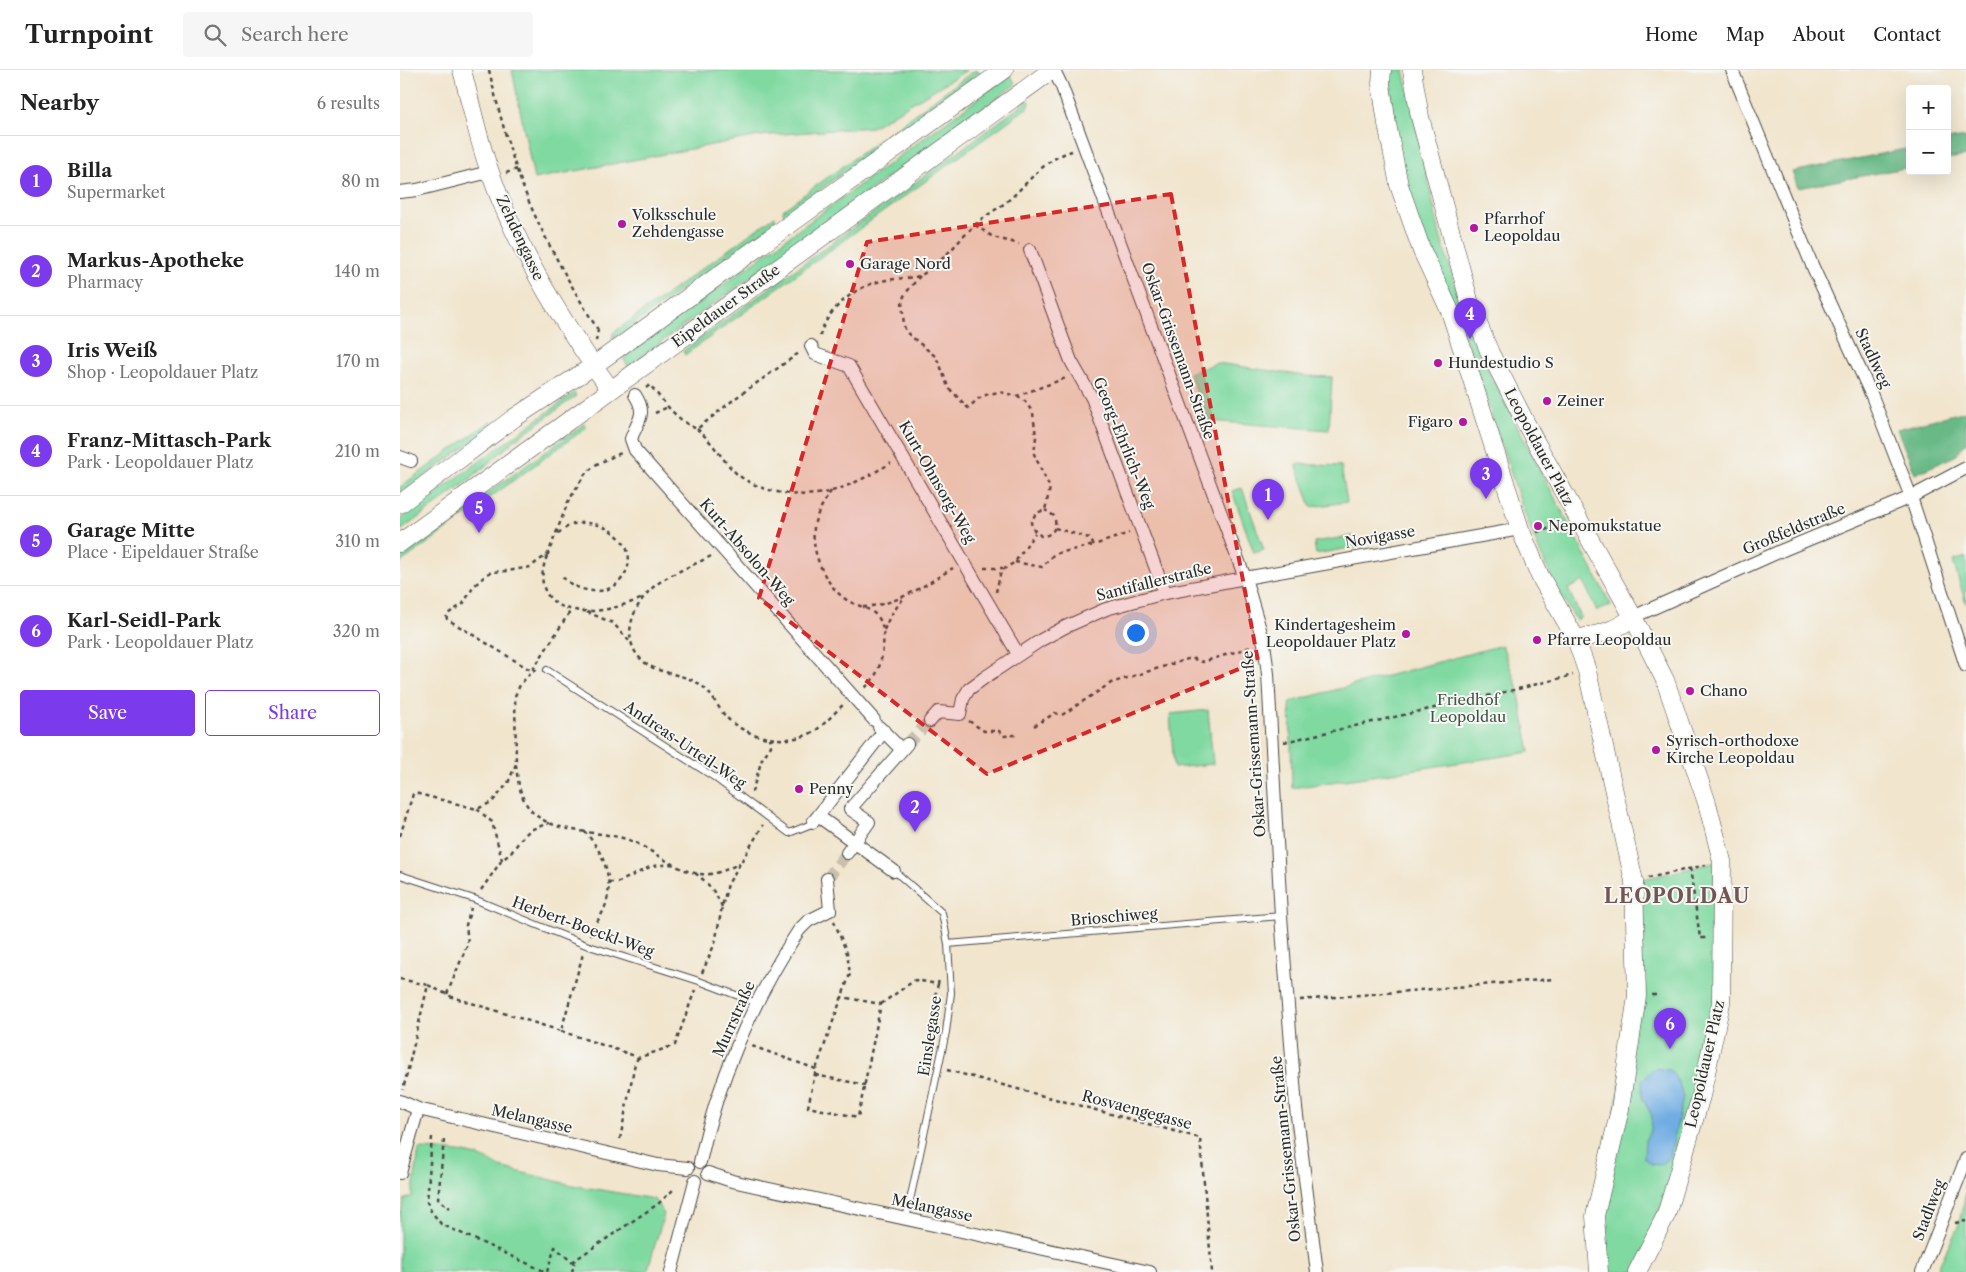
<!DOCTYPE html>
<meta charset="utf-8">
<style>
body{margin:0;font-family:"Libre Caslon Text",serif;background:#f6f6f6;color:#222}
.controls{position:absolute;right:15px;top:15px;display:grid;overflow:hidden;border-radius:5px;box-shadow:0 5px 20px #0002}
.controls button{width:45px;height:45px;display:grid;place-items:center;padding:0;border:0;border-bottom:1px solid #e0e0e0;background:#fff;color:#222;font:25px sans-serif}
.you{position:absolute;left:735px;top:562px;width:18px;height:18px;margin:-12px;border:4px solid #fff;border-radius:50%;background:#1a73e8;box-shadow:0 0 0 8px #1a73e833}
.badge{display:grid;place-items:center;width:32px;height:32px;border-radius:50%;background:#7c3aed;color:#fff;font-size:16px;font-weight:700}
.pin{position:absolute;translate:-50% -41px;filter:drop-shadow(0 1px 2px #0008)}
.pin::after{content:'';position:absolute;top:26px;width:18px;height:15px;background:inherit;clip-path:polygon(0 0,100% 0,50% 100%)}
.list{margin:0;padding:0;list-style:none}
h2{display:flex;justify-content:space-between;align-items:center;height:65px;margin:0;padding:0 20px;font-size:21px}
h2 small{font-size:16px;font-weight:400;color:#767676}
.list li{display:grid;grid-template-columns:32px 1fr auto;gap:15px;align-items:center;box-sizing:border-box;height:90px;padding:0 20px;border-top:1px solid #e0e0e0}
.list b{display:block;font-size:19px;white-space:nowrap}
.list p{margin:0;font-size:16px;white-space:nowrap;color:#767676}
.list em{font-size:16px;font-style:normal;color:#767676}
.actions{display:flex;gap:10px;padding:15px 20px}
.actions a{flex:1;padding:11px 0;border:1px solid #7c3aed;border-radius:5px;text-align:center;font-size:18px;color:#7c3aed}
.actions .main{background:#7c3aed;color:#fff}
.icon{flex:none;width:28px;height:28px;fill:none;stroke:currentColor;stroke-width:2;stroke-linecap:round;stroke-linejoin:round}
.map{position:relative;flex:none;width:1566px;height:1202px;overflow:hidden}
header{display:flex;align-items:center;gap:30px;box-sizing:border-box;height:70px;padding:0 25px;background:#fff;border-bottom:1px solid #e0e0e0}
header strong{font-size:24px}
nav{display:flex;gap:28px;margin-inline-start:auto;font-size:18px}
.search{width:350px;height:45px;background:#f6f6f6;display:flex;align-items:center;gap:12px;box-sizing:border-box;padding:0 18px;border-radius:5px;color:#767676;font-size:19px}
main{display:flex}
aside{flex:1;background:#fff}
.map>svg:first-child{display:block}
.green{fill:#7fd9a0;stroke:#558266}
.forest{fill:#67b986;stroke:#497258}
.water{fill:#71ade3;stroke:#4e6c87}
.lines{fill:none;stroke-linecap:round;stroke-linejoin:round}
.street-tunnel{stroke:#c9c0ad;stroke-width:12;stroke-dasharray:12 6;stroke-linecap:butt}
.lane-casing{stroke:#494743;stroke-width:8}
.street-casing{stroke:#494743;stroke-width:14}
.secondary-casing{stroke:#494743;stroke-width:19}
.path{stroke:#494743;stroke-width:2.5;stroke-dasharray:4 4;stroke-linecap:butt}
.lane{stroke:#fff;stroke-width:6}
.street{stroke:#fff;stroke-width:12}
.secondary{stroke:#fff;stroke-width:18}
.marked{fill:#d62828;fill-opacity:0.2;stroke:#d62828;stroke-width:4;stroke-dasharray:10 6;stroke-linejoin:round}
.poi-dot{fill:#b5179e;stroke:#f6f6f2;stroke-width:2}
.labels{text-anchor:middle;stroke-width:4;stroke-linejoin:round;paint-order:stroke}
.poi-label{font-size:15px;fill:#2b2b2b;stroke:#f6f6f2;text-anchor:start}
.street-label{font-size:15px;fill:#2b2b2b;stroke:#f6f6f2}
.park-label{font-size:15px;fill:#405648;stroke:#f6f6f2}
.district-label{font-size:20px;font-weight:bold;letter-spacing:1px;fill:#725653;stroke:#f6f6f2}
</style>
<header>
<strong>Turnpoint</strong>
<div class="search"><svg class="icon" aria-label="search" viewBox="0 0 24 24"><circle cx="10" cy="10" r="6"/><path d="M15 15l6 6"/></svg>Search here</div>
<nav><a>Home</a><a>Map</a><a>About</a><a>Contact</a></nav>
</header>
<main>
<aside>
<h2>Nearby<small>6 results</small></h2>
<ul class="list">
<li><span class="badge">1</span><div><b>Billa</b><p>Supermarket</p></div><em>80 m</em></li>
<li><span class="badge">2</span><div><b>Markus-Apotheke</b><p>Pharmacy</p></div><em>140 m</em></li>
<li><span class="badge">3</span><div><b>Iris Weiß</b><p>Shop · Leopoldauer Platz</p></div><em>170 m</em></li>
<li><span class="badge">4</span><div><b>Franz-Mittasch-Park</b><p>Park · Leopoldauer Platz</p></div><em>210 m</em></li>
<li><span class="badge">5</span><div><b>Garage Mitte</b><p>Place · Eipeldauer Straße</p></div><em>310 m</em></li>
<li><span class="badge">6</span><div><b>Karl-Seidl-Park</b><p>Park · Leopoldauer Platz</p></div><em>320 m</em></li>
</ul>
<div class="actions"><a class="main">Save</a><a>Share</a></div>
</aside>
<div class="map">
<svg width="1566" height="1202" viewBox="0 0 1566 1202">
<rect width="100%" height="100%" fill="#f6f6f2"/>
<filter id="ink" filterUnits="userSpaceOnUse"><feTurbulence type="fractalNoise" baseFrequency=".02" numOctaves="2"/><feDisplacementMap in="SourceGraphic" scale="10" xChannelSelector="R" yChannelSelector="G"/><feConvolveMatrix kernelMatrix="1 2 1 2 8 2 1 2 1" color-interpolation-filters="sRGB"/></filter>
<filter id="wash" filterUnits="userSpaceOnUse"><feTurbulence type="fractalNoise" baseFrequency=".0096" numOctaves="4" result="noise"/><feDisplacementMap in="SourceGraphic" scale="20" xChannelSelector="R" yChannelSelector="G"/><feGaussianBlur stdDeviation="1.12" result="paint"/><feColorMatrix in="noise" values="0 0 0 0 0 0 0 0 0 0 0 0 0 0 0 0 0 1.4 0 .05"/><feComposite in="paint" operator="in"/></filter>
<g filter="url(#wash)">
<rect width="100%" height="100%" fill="#f1e5cd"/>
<!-- green -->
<path class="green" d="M 112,0 L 567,0 L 472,57 L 359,66 L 134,109 Z
M 575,0 L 580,2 L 384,146 L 383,140 Z
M 987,0 L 1004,0 L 1040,165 L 1063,241 L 1085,294 L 1211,535 L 1197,541 L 1183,511 L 1168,519 L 1181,547 L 1176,550 L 1155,515 L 1141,485 L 1124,442 L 1057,243 L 1015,148 L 999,98 Z
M 610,5 L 616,14 L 228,296 L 223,288 Z
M 629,30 L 630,34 L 628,37 L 285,285 L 283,281 Z
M 375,146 L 376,151 L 212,270 L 213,263 Z
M 817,293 L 906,306 L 932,307 L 929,360 L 808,351 L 789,303 Z
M 174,323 L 176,326 L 115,370 L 63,415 L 0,461 L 0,449 Z
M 91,351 L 94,356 L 0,424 L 0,417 Z
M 184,354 L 187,357 L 0,493 L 0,486 Z
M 896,394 L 941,396 L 947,432 L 911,437 Z
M 842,418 L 864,480 L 854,483 L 832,421 Z
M 953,466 L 955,477 L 916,484 L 914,472 Z
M 1566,487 L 1566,534 L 1553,491 Z
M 1102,575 L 1118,619 L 1130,682 L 892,718 L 890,632 Z
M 808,640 L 813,694 L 774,698 L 770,644 Z
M 1322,791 L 1321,933 L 1301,1026 L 1237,1202 L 1200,1202 L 1195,1146 L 1237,926 L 1234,811 Z
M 19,1079 C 45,1080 77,1081 100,1097 L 172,1115 L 254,1129 L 264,1144 L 247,1202 L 0,1202 L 0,1145 L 5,1129 L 12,1127 Z
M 1566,1122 L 1566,1202 L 1536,1202 L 1558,1157 Z"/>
<!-- forest -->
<path class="forest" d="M 1566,67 L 1566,86 L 1547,89 L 1547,70 Z
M 1510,78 L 1510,97 L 1398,118 L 1392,102 Z
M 1566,341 L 1566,373 L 1555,386 L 1515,404 L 1497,359 Z"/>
<!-- water -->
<path class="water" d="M 1254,998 L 1270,1000 L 1279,1013 L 1283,1027 L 1270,1087 L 1260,1095 L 1251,1094 L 1244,1088 L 1245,1070 L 1251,1060 L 1252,1046 L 1242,1027 L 1242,1010 Z"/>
</g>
<g filter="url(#ink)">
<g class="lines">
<!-- street-tunnel -->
<path class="street-tunnel" d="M 507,674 L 530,651
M 427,809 L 447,783"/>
<defs>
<path id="lane" d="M 147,600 L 314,707 L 389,763 L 409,755
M 0,805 L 74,829 L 186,875 L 299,911 L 357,933
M 499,805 L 542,843 L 548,874 L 551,923 L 546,962 L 506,1149
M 548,874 L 881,846"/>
<path id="street" d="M 654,0 L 662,17 L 845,508 L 864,573 L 868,604 L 881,846 L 896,1038 L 917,1202
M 1332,0 L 1412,195 L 1472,326 L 1511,427 L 1566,596
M 0,122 L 17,120 L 89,102
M 630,180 L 671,291 L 692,328 L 765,523
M 411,276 L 415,284 L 449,296 L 618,584
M 235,325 C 248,345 237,351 231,369 L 235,380 L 474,650
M 0,387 L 11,391
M 1233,547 L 1383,480 L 1511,427 L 1566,398
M 530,651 L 538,642 L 560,644 L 563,629 L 569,619 L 584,608 L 641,570 L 665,557 L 706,539 L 765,523 L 845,508 L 1120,459
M 479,657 L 502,680
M 418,746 L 484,661
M 413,752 L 418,746 L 494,801
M 447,783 L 469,752 L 450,739 L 507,674
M 0,1031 L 18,1039 L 258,1095 L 288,1098
M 300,1092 C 317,1012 354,928 399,860 L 408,851 L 430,840 L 427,809
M 0,1103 L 18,1039
M 308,1103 L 332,1111 L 750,1202
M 271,1202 L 295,1111
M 1522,1202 L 1566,1089"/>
<path id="secondary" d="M 62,0 C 71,34 78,69 90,102 C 117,180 163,254 211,320
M 982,0 L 981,14 L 987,54 L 999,115 L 1022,181 L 1050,241 L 1120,459 L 1140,506 L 1176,569 L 1187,601 L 1234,811 L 1237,926 L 1220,1039 L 1195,1146 L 1199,1202
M 1012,0 L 1020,47 L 1070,234 L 1090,283 L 1134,369 L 1233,547 L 1265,610 L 1307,733 L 1322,791 L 1321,933 L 1301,1026 L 1266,1145 L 1237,1202
M 0,434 L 114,348 L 193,296 L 604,0
M 0,473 L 652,0
M 1176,569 C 1197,565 1216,561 1233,547"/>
</defs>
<!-- lane casing -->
<use href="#lane" class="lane-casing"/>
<!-- street casing -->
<use href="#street" class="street-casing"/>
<!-- secondary casing -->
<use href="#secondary" class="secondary-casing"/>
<!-- path -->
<path class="path" d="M 89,0 C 100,47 113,95 132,139 C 151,181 174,221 198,260
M 106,103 L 117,99
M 575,155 L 593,167 L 619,174
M 520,206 L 505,224 L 502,231 L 504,256 L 506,262 L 535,286 L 540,295 L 548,317 L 568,338 L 578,329 L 588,324 L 600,322 L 617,326 L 666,308
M 420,266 C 425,243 451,220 474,213 C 489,208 505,209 520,206 C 543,192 556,173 574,156 C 585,145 600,138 611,128 C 632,109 643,90 672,81
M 196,271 L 198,260
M 246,318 L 250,315 C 264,332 276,350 297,359 L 337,327 L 399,283
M 617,326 L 625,331 L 633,343 L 636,367 L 634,384 L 650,418 L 645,440 L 636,443 L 631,452 L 632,458 L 641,466 C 653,466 658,457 654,446 L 645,440
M 255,343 L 268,337
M 297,359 C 313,372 322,390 337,404 C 362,424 402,429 432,421 C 453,415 472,404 491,393
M 431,421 C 425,431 418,441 415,452 C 409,478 423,512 444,528 C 454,536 468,536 477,546 C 488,556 483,592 476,604 C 473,610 468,615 464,619
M 655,458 L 689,468 L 694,475 L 729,463
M 1137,462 L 1165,454
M 158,463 C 162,461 166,457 171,455 C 200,444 245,475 223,507 C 217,516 208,521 197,521 C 182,521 170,516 160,504
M 147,486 C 130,529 163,546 202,540 C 216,538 230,533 243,528
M 311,486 C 294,495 275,502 260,512 C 233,530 215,573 248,595 C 263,604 282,604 298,613 C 311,621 317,637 327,648 C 348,669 391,677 416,660 C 426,653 435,642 444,634
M 615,492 L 642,497 L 654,484 L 694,475
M 584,498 L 603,498
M 596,522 L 601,501 L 615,492 L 635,463
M 463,537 C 498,535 525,515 553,498
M 187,542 L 213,553 L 230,572
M 484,560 L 490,546 L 503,529
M 137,600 L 132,601 L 47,549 L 46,545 L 63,534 L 74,516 L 87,504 L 92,502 L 108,501 L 130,497 L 148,484 L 168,432 L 185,404 L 197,394 L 223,382
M 569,651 L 584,661 L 599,661 L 603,666 L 616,665
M 634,656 L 655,643 L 662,645 L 711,613 L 791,588 L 803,592 L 851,577
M 884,672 L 1118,619 L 1173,605
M 116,695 C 118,714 121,734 137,746 C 163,765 200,760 229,770 C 253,779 274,801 301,804 C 313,806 329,799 340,793
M 352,722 L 362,689 L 371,676 L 370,668
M 77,739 L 92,752 L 102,790
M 184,761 C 203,781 215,809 205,837 C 201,847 194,855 190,865
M 0,766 L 13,724 L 15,723 L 77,739 L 92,732 L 108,713 L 116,694 L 115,626 L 120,615 L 132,601 L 171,540
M 1290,798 L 1300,868 L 1306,868
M 295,803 C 307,812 316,822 322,837
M 1248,808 L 1306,795
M 209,812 L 219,812 L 252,796 L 273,794
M 81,820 L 102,790 L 111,783 L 121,769 L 130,760 L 149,753
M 434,851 L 447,883 L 450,904 L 416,999 L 408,1037 L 458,1047 L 481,934 L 441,927
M 302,903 L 315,873 L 322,837 L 328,814 L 363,755
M 0,909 L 28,915 L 3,1020
M 538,914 L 535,926 L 541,927
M 28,915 L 52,927 L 161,961 L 183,884
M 47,924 L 68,873 L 66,855 L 71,838
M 1252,925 L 1260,925
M 900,930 L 1153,909
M 481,934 L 515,910 L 538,914 L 539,909
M 161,961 L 235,986 L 238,988 L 275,975 L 295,920
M 352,976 L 416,999
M 547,1000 L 800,1068 L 812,1202
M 415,1005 L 465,1015
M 32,1067 L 27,1132 L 31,1141 L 41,1154 L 146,1202
M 220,1069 L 235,993 L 238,988
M 44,1070 L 38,1129 L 50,1138
M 1555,1153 L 1566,1151
M 172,1192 L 258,1134 L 273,1120
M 147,1202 L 155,1177 L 174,1194 L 172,1202"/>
<!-- lane -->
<use href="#lane" class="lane"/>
<!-- street -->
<use href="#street" class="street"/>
<!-- secondary -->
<use href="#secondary" class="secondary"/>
</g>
</g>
<!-- marked area -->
<path class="marked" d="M 771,124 L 858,591 L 587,704 L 359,528 L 467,172 Z"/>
<!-- markers -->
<g class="poi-dot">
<circle cx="222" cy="154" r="5"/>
<circle cx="1074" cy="158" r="5"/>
<circle cx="450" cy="194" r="5"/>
<circle cx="1038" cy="293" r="5"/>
<circle cx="1147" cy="331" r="5"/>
<circle cx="1063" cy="352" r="5"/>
<circle cx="1138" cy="456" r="5"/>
<circle cx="1006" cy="564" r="5"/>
<circle cx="1137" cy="570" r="5"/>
<circle cx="1290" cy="621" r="5"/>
<circle cx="1256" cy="680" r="5"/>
<circle cx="399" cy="719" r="5"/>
</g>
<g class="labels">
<!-- poi labels -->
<g class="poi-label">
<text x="232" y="150">Volksschule<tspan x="232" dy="17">Zehdengasse</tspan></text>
<text x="1084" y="154">Pfarrhof<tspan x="1084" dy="17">Leopoldau</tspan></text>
<text x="460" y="199">Garage Nord</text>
<text x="1048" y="298">Hundestudio S</text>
<text x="1157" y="336">Zeiner</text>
<text x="1053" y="357" text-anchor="end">Figaro</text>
<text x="1148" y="461">Nepomukstatue</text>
<text x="996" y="560" text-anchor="end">Kindertagesheim<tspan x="996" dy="17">Leopoldauer Platz</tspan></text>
<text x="1147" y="575">Pfarre Leopoldau</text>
<text x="1300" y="626">Chano</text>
<text x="1266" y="676">Syrisch-orthodoxe<tspan x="1266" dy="17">Kirche Leopoldau</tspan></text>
<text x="409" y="724">Penny</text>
</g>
<!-- street labels -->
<g class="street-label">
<text transform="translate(120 168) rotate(65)" y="5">Zehdengasse</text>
<text transform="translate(326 236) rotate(-36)" y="5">Eipeldauer Straße</text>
<text transform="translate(778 281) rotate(70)" y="5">Oskar-Grissemann-Straße</text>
<text transform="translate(1473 288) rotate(65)" y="5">Stadlweg</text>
<text transform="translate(724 373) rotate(68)" y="5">Georg-Ehrlich-Weg</text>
<text transform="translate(1139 377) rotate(62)" y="5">Leopoldauer Platz</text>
<text transform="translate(537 412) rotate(60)" y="5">Kurt-Ohnsorg-Weg</text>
<text transform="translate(1394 459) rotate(-23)" y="5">Großfeldstraße</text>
<text transform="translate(980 467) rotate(-10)" y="5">Novigasse</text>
<text transform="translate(347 482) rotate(49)" y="5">Kurt-Absolon-Weg</text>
<text transform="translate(754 512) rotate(-14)" y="5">Santifallerstraße</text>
<text transform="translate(854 674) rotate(-94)" y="5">Oskar-Grissemann-Straße</text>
<text transform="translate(285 675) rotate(34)" y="5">Andreas-Urteil-Weg</text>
<text transform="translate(714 847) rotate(-5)" y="5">Brioschiweg</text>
<text transform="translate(183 857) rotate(20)" y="5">Herbert-Boeckl-Weg</text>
<text transform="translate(334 949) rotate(-66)" y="5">Murrstraße</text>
<text transform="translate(530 966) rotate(-81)" y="5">Einslegasse</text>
<text transform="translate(1305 994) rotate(-77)" y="5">Leopoldauer Platz</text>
<text transform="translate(737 1040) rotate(15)" y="5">Rosvaengegasse</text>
<text transform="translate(132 1049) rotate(13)" y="5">Melangasse</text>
<text transform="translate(886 1079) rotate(-96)" y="5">Oskar-Grissemann-Straße</text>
<text transform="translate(532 1138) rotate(12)" y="5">Melangasse</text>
<text transform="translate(1529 1140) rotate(-69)" y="5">Stadlweg</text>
</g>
<!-- park labels -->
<g class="park-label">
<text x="1068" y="635">Friedhof<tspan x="1068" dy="17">Leopoldau</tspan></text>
</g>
<!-- district labels -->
<g class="district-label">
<text x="1277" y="833">LEOPOLDAU</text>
</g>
</g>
</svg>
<div class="controls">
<button>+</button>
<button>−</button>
</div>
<div class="you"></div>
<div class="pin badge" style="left:868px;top:450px">1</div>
<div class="pin badge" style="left:515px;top:762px">2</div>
<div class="pin badge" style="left:1086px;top:429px">3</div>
<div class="pin badge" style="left:1070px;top:269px">4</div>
<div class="pin badge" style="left:79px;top:463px">5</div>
<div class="pin badge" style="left:1270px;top:979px">6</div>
</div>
</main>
